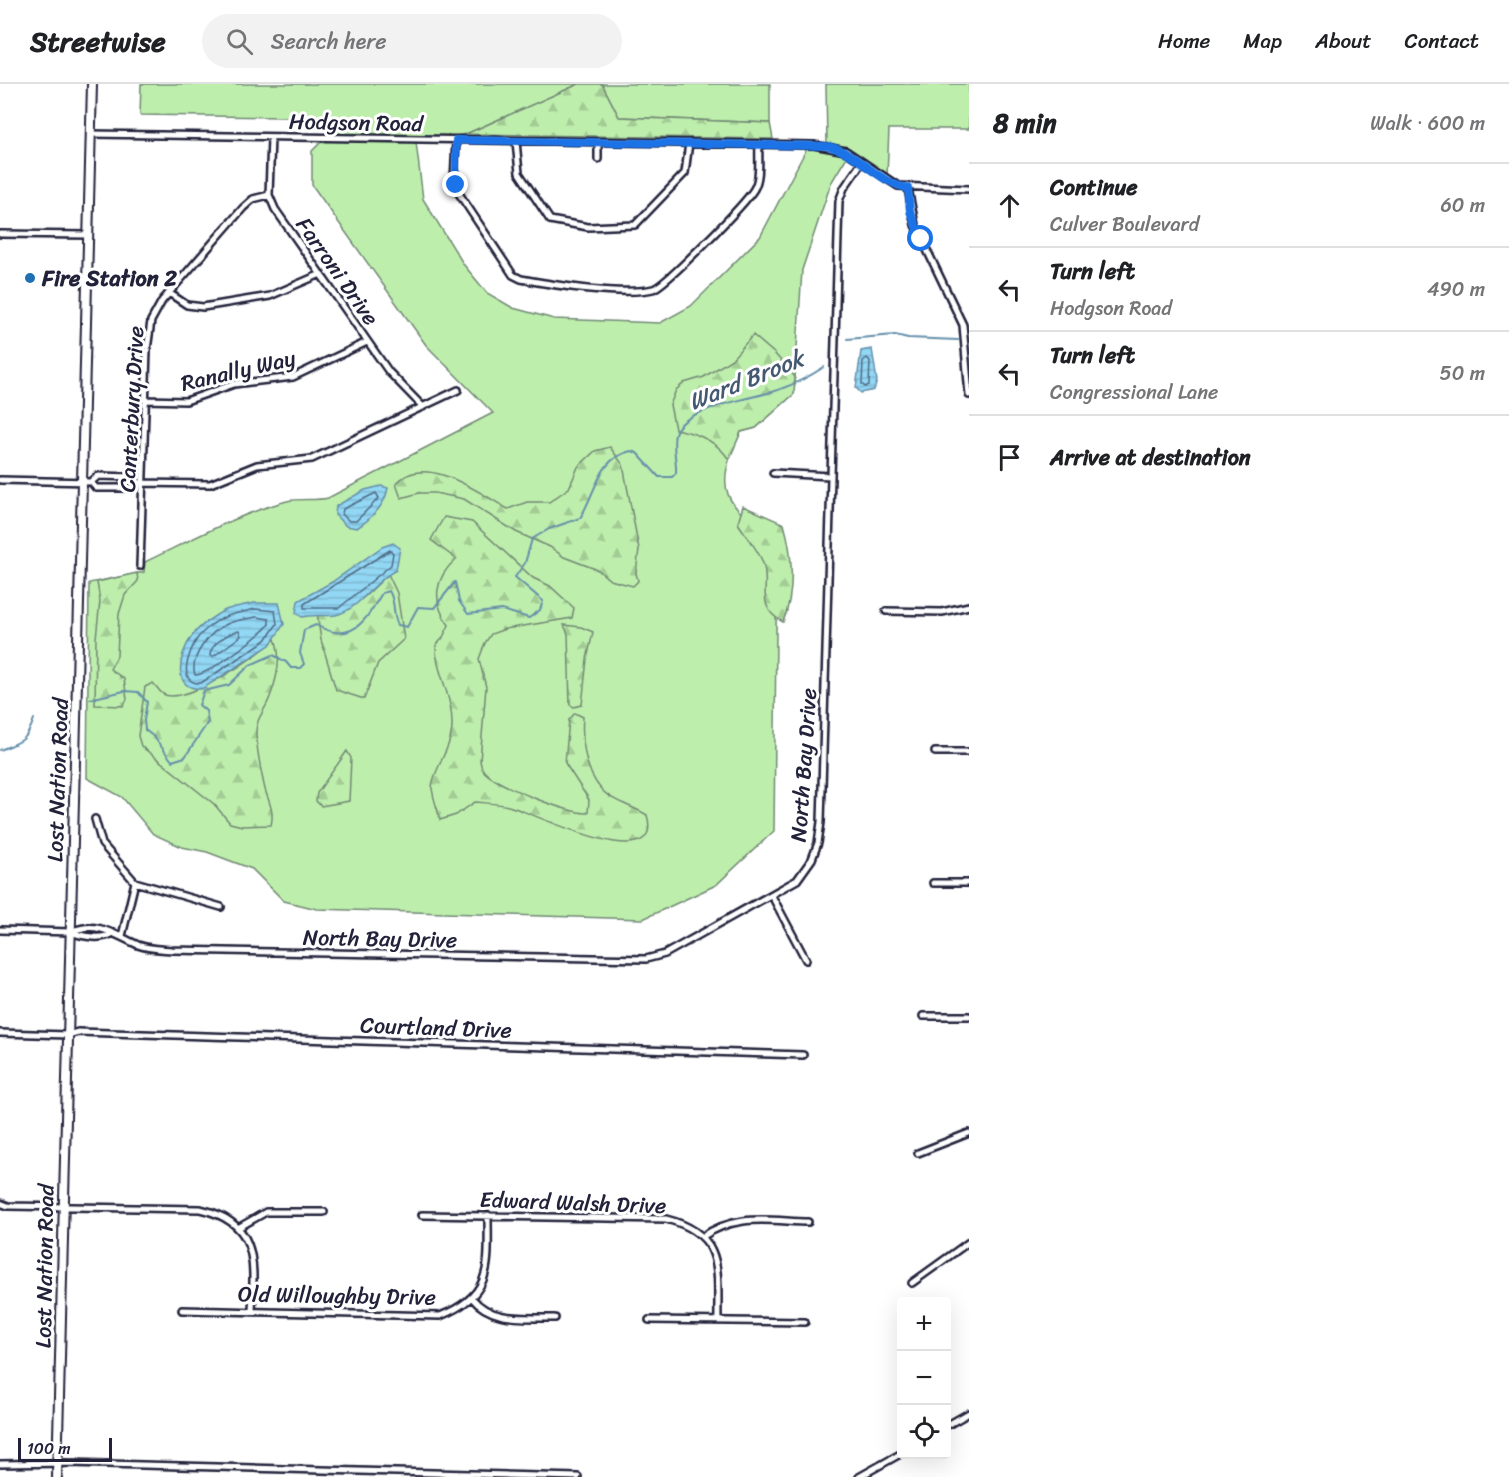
<!DOCTYPE html>
<meta charset="utf-8">
<style>
body{margin:0;font-family:Sriracha,sans-serif;background:#f2f2f2;color:#202124}
.controls{position:absolute;right:18px;bottom:18px;display:grid;overflow:hidden;border-radius:6px;box-shadow:0 6px 24px #0002}
.controls button{width:54px;height:54px;display:grid;place-items:center;padding:0;border:0;border-bottom:2px solid #e0e0e0;background:#fff;color:#202124;font:30px sans-serif}
.scale{position:absolute;left:18px;bottom:15px;width:94px;box-sizing:border-box;padding-left:6px;border:3px solid #22223b;border-top:0;font-size:16px;line-height:21px;white-space:nowrap;color:#22223b;-webkit-text-stroke:4px #fff;paint-order:stroke}
.stop{position:absolute;width:18px;height:18px;margin:-14px;border:4px solid #1a73e8;border-radius:50%;background:#fff}
.stop.end{background:#1a73e8;border-color:#fff;box-shadow:0 2px 6px #0008}
.list{margin:0;padding:0;list-style:none}
h2{display:flex;justify-content:space-between;align-items:center;height:78px;margin:0;padding:0 24px;font-size:26px}
h2 small{font-size:20px;font-weight:400;color:#757577}
.list li{display:grid;grid-template-columns:39px 1fr auto;gap:18px;align-items:center;box-sizing:border-box;height:84px;padding:0 24px;border-top:2px solid #e0e0e0}
.list b{display:block;font-size:22px;white-space:nowrap}
.list p{margin:0;font-size:20px;white-space:nowrap;color:#757577}
.list em{font-size:20px;font-style:normal;color:#757577}
.icon{flex:none;width:33px;height:33px;fill:none;stroke:currentColor;stroke-width:2;stroke-linecap:round;stroke-linejoin:round}
.map{position:relative;flex:none;width:969px;height:1393px;overflow:hidden}
header{display:flex;align-items:center;gap:36px;box-sizing:border-box;height:84px;padding:0 30px;background:#fff;border-bottom:2px solid #e0e0e0}
header strong{font-size:28px}
nav{display:flex;gap:33px;margin-inline-start:auto;font-size:21px}
.search{width:420px;height:54px;background:#f2f2f2;display:flex;align-items:center;gap:15px;box-sizing:border-box;padding:0 21px;border-radius:33px;color:#757577;font-size:22px}
main{display:flex}
aside{flex:1;background:#fff}
.map>svg:first-child{display:block}
.grass{fill:#beeeac;stroke:#708874;stroke-width:1.5}
.forest{fill:url(#forest-firs);stroke:#708874;stroke-width:1.5}
.water{fill:url(#water-rules);stroke:#658faa;stroke-width:1.5}
.lines{fill:none;stroke-linecap:round;stroke-linejoin:round}
.shore{stroke:#4f6a85;stroke-width:1.5}
.stream{stroke:#658faa;stroke-width:2}
.street-casing{stroke:#22223b;stroke-width:10}
.secondary-casing{stroke:#22223b;stroke-width:12}
.street{stroke:#fff;stroke-width:5}
.secondary{stroke:#fff;stroke-width:8}
.route{stroke:#1a73e8;stroke-width:8}
.poi-dot{fill:#1f6fb2;stroke:#fff;stroke-width:2}
.labels{text-anchor:middle;stroke-width:6;stroke-linejoin:round;paint-order:stroke}
.street-label{font-size:22px;fill:#22223b;stroke:#fff}
.poi-label{font-size:22px;font-weight:bold;fill:#22223b;stroke:#fff;text-anchor:start}
.water-label{font-size:24px;font-style:italic;fill:#445872;stroke:#fff}
</style>
<header>
<strong>Streetwise</strong>
<div class="search"><svg class="icon" aria-label="search" viewBox="0 0 24 24"><circle cx="10" cy="10" r="6"/><path d="M15 15l6 6"/></svg>Search here</div>
<nav><a>Home</a><a>Map</a><a>About</a><a>Contact</a></nav>
</header>
<main>
<div class="map">
<svg width="969" height="1393" viewBox="0 0 969 1393">
<defs>
<pattern id="forest-firs" width="22" height="20" patternUnits="userSpaceOnUse" patternTransform="scale(1.5)"><rect width="22" height="20" fill="#beeeac"/><path d="M5 1l3.5 6h-7zM16 11l3.5 6h-7z" fill="#a3cc95"/></pattern>
<pattern id="water-rules" width="6" height="5" patternUnits="userSpaceOnUse" patternTransform="scale(1.5)"><rect width="6" height="5" fill="#92d7f4"/><path d="M0 2.5h6" fill="none" stroke="#7eb8d2"/></pattern>
</defs>
<rect width="100%" height="100%" fill="#fff"/>
<filter id="ink" filterUnits="userSpaceOnUse"><feTurbulence type="fractalNoise" baseFrequency=".0167" numOctaves="2"/><feDisplacementMap in="SourceGraphic" scale="12" xChannelSelector="R" yChannelSelector="G"/><feConvolveMatrix kernelMatrix="1 2 1 2 8 2 1 2 1" color-interpolation-filters="sRGB"/></filter>
<g filter="url(#ink)">
<!-- grass -->
<path class="grass" d="M 141,0 L 579,0 L 466,50 L 416,58 L 423,115 L 464,181 L 487,209 L 513,224 L 554,235 L 660,239 L 691,222 L 760,153 L 807,64 L 848,71 L 831,99 L 802,186 L 794,310 L 756,344 L 741,348 C 712,405 724,424 777,452 L 774,747 L 716,801 L 643,835 L 317,825 L 284,817 L 252,785 L 207,768 L 182,763 L 153,750 L 122,713 L 87,694 L 89,499 L 144,488 L 145,478 C 191,456 238,430 287,417 C 300,414 315,417 328,414 L 493,329 L 426,261 L 312,101 L 312,67 L 345,34 L 140,31 Z
M 602,0 L 770,0 L 770,39 L 619,33 Z
M 826,0 L 969,0 L 969,45 L 889,45 L 887,92 C 868,77 852,62 827,59 Z"/>
<!-- forest -->
<path class="forest" d="M 579,0 L 602,0 L 619,33 L 770,39 L 773,55 L 466,50 Z
M 753,251 L 775,270 L 795,293 L 794,310 L 756,344 L 741,348 L 729,376 C 718,357 697,349 675,345 L 670,321 L 676,306 L 684,299 L 704,293 L 732,275 Z
M 610,363 L 623,381 L 639,465 L 636,489 L 638,497 L 633,502 L 610,496 L 598,486 L 564,473 L 550,463 L 516,448 L 464,415 L 435,409 L 419,409 L 401,414 L 396,400 C 423,367 480,409 508,425 L 527,418 L 549,418 L 569,404 L 578,383 L 595,367 Z
M 743,422 L 784,440 C 793,471 795,509 783,538 C 754,523 771,502 763,479 C 758,465 746,452 738,439 Z
M 444,433 L 472,438 L 533,494 L 550,502 L 574,524 L 572,534 L 505,545 L 491,550 L 485,559 L 479,575 L 486,603 L 480,677 C 481,680 481,684 483,686 C 493,700 571,731 588,729 L 589,716 L 565,679 L 569,636 L 575,629 L 583,633 C 581,656 585,687 601,705 C 612,718 633,722 647,731 C 666,797 528,726 508,722 C 497,719 486,719 475,718 L 456,731 L 440,736 C 438,726 433,714 432,704 C 432,688 452,664 452,642 C 453,611 435,587 436,561 L 442,555 L 449,541 C 431,517 435,494 456,475 L 431,456 Z
M 137,489 L 138,497 L 125,511 L 119,530 L 117,572 L 110,585 L 124,595 L 127,615 L 123,622 L 95,621 L 96,554 L 100,517 L 97,498 Z
M 388,490 L 397,509 L 404,555 L 378,579 L 364,615 L 336,606 L 321,556 L 317,529 C 348,535 367,510 388,490 Z
M 564,541 L 581,543 L 593,548 L 587,575 L 582,621 L 574,623 L 570,621 L 568,550 Z
M 275,555 C 282,573 277,595 270,613 C 265,627 255,635 256,651 C 257,665 261,687 264,701 C 267,716 275,725 271,741 L 242,742 L 230,739 L 214,720 L 141,662 L 138,652 L 145,603 L 153,599 C 156,602 160,608 163,610 C 185,622 260,571 275,555 Z
M 347,667 L 351,674 L 349,717 L 321,722 L 316,717 L 317,709 Z"/>
<!-- water -->
<path class="water" d="M 872,265 L 877,297 L 874,306 L 861,309 L 856,304 L 861,267 Z
M 381,402 L 388,404 C 385,421 371,435 357,444 L 346,442 L 335,431 L 336,422 L 365,406 Z
M 393,459 L 400,464 L 396,486 C 375,496 361,523 339,530 C 328,534 315,529 302,533 L 296,529 L 298,517 L 332,498 L 382,463 Z
M 254,519 L 279,519 L 284,540 L 270,561 L 202,605 C 170,605 180,570 192,552 C 198,544 210,535 218,530 C 227,523 243,522 254,519 Z"/>
<g class="lines">
<!-- shore -->
<path class="shore" d="M 867,274 L 870,277 L 869,301 L 865,303 L 862,300 L 863,277 Z
M 376,409 L 379,414 L 356,437 L 349,437 L 342,430 L 343,425 Z
M 390,466 L 393,469 L 391,481 L 339,524 L 304,524 L 304,520 Z
M 255,525 L 275,527 L 277,540 L 266,556 L 201,599 C 176,601 189,567 197,555 C 202,548 215,537 223,534 C 232,529 245,528 255,525 Z
M 256,533 L 269,535 L 269,540 C 263,550 206,592 195,591 C 189,572 211,547 227,540 C 236,536 247,535 256,533 Z
M 239,547 L 241,552 L 214,572 L 210,572 C 210,560 228,549 239,547 Z"/>
<!-- stream -->
<path class="stream" d="M 847,255 L 895,251 L 908,254 L 958,256
M 90,615 L 124,607 L 138,608 L 147,618 L 144,636 L 145,646 L 154,653 L 172,677 L 185,673 L 208,638 L 206,627 L 199,621 L 204,607 L 229,601 L 250,581 L 273,571 L 286,578 L 291,584 L 300,584 L 304,580 L 300,569 L 304,546 L 316,541 C 351,561 365,538 382,509 L 389,507 C 396,517 392,530 398,541 L 407,543 L 418,523 L 434,524 L 455,498 L 459,517 L 468,530 L 502,526 L 529,534 L 540,526 L 543,517 L 515,493 L 525,479 L 532,455 L 549,445 L 580,434 C 596,409 598,374 631,367 L 637,369 L 659,393 L 672,393 L 676,389 C 677,377 671,358 676,347 C 687,323 755,314 778,306 C 795,300 809,293 824,283
M 0,666 C 22,657 26,658 34,635"/>
<defs>
<path id="street" d="M 91,50 L 814,61 L 846,67 L 898,102 L 969,105
M 271,53 L 269,111 L 275,125 L 389,288 L 423,323
M 456,56 L 454,96 L 458,108 L 513,191 L 521,195 C 553,201 623,212 653,205 C 665,202 746,119 754,105 C 761,93 758,74 759,60
M 516,57 L 519,89 L 550,136 L 588,143 L 635,141 L 685,89 L 689,59
M 598,75 L 598,58
M 908,104 L 915,141 L 963,241 L 969,311
M 0,150 L 88,151
M 169,209 L 187,221 L 203,223 L 270,212 L 321,190
M 145,316 L 186,317 L 234,300 L 293,293 L 367,258
M 773,389 L 831,392
M 0,396 L 91,398
M 137,399 L 134,393 L 98,392 L 91,398 L 96,404 L 133,404 L 137,399 L 210,400 L 257,381 L 312,375 L 458,306
M 140,482 L 147,266 L 151,237 L 162,217 L 243,124 L 253,115 L 269,111
M 886,527 L 942,528 L 969,522
M 935,668 L 969,668
M 95,735 L 102,760 L 135,798 L 221,823
M 933,799 L 969,799
M 772,812 L 806,876
M 0,846 L 71,848 C 83,853 103,856 113,849
M 71,848 C 97,836 115,851 138,861 C 148,865 161,865 172,866 L 646,875 L 665,870 L 797,796 L 812,775 L 818,759 L 821,738 L 839,117 L 844,104 L 862,78
M 122,852 L 135,798
M 923,932 L 969,932
M 0,949 L 68,951 L 78,948 L 803,971
M 918,1069 L 969,1049
M 0,1119 L 8,1122 L 200,1125 C 259,1138 254,1178 252,1227
M 422,1131 L 666,1135 C 726,1150 717,1187 718,1237
M 238,1144 L 266,1128 L 324,1128
M 702,1153 C 736,1129 769,1137 808,1138
M 912,1199 L 969,1158
M 472,1214 C 492,1239 526,1233 555,1234
M 182,1226 L 440,1232 C 494,1211 488,1181 488,1131
M 649,1236 L 805,1238
M 946,1342 L 969,1329
M 0,1380 L 69,1379 L 578,1393
M 859,1393 L 902,1369"/>
<path id="secondary" d="M 57,1393 L 92,0"/>
</defs>
<!-- street casing -->
<use href="#street" class="street-casing"/>
<!-- secondary casing -->
<use href="#secondary" class="secondary-casing"/>
<!-- street -->
<use href="#street" class="street"/>
<!-- secondary -->
<use href="#secondary" class="secondary"/>
</g>
</g>
<g class="lines" filter="url(#ink)">
<!-- route -->
<path class="route" d="M 456,101 L 456,56 L 827,62 C 859,68 877,99 908,104 L 910,127 L 921,155"/>
</g>
<!-- markers -->
<circle class="poi-dot" cx="30" cy="194" r="6"/>
<g class="labels">
<!-- street labels -->
<g class="street-label">
<text transform="translate(356 38) rotate(1)" y="8">Hodgson Road</text>
<text transform="translate(338 187) rotate(55)" y="8">Farroni Drive</text>
<text transform="translate(238 286) rotate(-13)" y="8">Ranally Way</text>
<text transform="translate(131 325) rotate(-87)" y="8">Canterbury Drive</text>
<text transform="translate(803 681) rotate(-86)" y="8">North Bay Drive</text>
<text transform="translate(57 696) rotate(-88)" y="8">Lost Nation Road</text>
<text transform="translate(380 854) rotate(1)" y="8">North Bay Drive</text>
<text transform="translate(436 943) rotate(2)" y="8">Courtland Drive</text>
<text transform="translate(573 1118) rotate(2)" y="8">Edward Walsh Drive</text>
<text transform="translate(44 1182) rotate(-89)" y="8">Lost Nation Road</text>
<text transform="translate(337 1211) rotate(1)" y="8">Old Willoughby Drive</text>
</g>
<!-- poi labels -->
<g class="poi-label">
<text x="42" y="202">Fire Station 2</text>
</g>
<!-- water labels -->
<g class="water-label">
<text transform="translate(746 296) rotate(-22)" y="8">Ward Brook</text>
</g>
</g>
</svg>
<div class="controls">
<button>+</button>
<button>−</button>
<button><svg class="icon" aria-label="locate" viewBox="0 0 24 24"><circle cx="12" cy="12" r="6"/><path d="M12 2v4M12 18v4M2 12h4M18 12h4"/></svg></button>
</div>
<div class="scale">100 m</div>
<div class="stop" style="left:921px;top:155px"></div>
<div class="stop end" style="left:456px;top:101px"></div>
</div>
<aside>
<h2>8 min<small>Walk · 600 m</small></h2>
<ul class="list">
<li><svg class="icon" aria-label="ahead" viewBox="0 0 24 24"><path d="M12 20V5M6 11l6-6 6 6"/></svg><div><b>Continue</b><p>Culver Boulevard</p></div><em>60 m</em></li>
<li><svg class="icon" aria-label="left" viewBox="0 0 24 24"><path d="M17 20v-9H6M10 6l-5 5 5 5"/></svg><div><b>Turn left</b><p>Hodgson Road</p></div><em>490 m</em></li>
<li><svg class="icon" aria-label="left" viewBox="0 0 24 24"><path d="M17 20v-9H6M10 6l-5 5 5 5"/></svg><div><b>Turn left</b><p>Congressional Lane</p></div><em>50 m</em></li>
<li><svg class="icon" aria-label="arrive" viewBox="0 0 24 24"><path d="M6 21V4h12l-3 4 3 4H6"/></svg><div><b>Arrive at destination</b></div></li>
</ul>
</aside>
</main>
